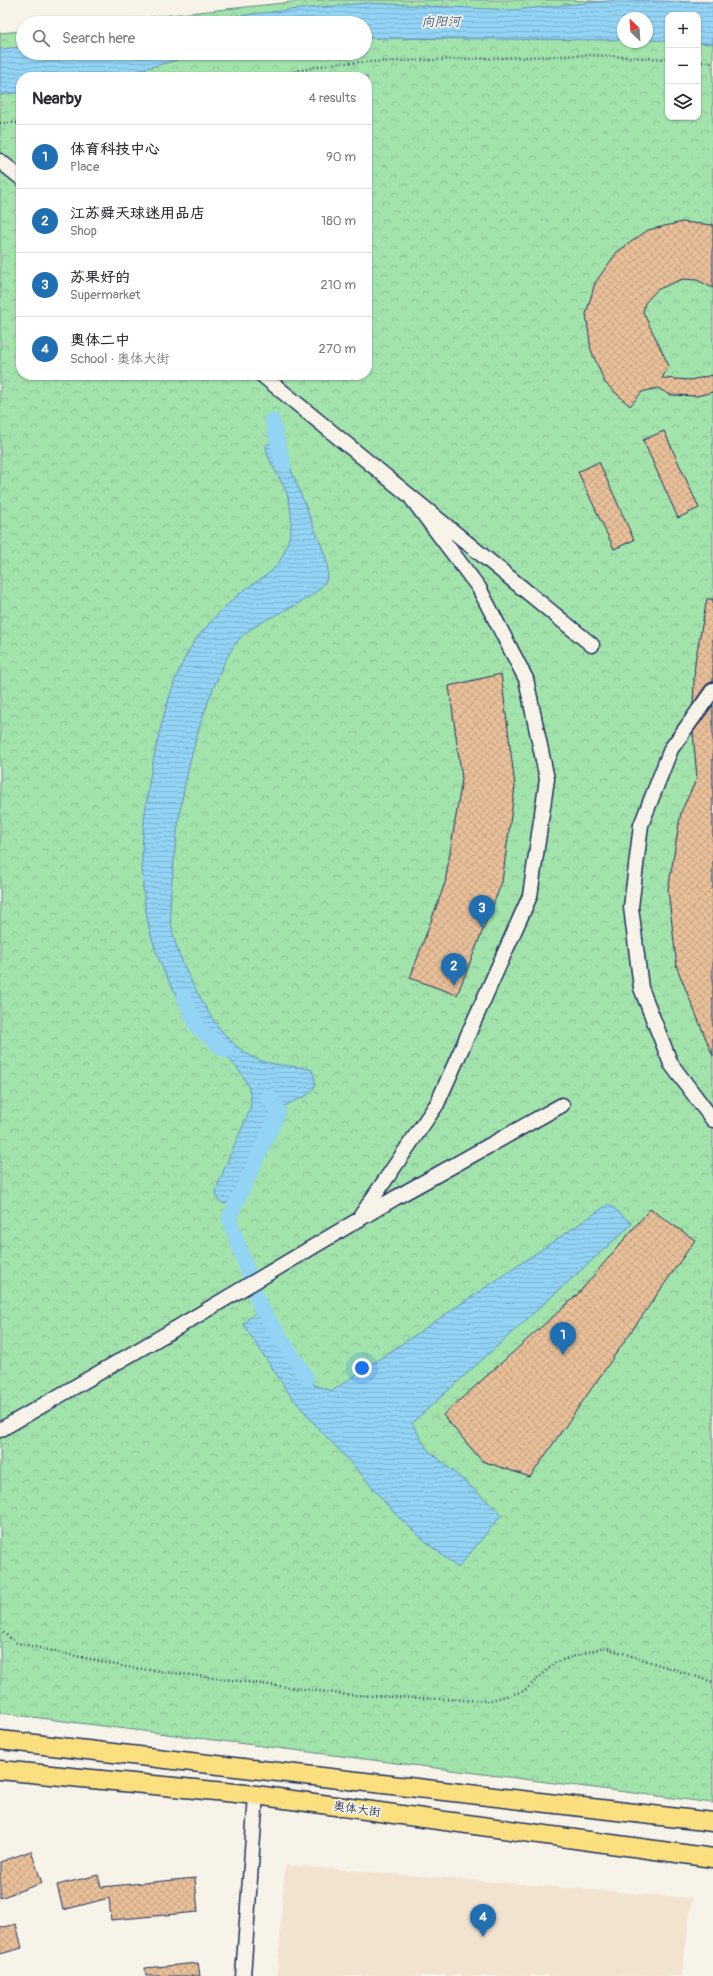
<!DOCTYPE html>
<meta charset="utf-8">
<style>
body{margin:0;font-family:Pangolin,"LXGW WenKai TC",sans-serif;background:#f7f7f7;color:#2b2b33}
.controls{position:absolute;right:12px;top:12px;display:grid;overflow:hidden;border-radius:8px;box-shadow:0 1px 3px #0004}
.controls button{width:36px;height:36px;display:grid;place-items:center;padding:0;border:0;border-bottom:1px solid #e1e1e2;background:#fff;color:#2b2b33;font:20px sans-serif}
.compass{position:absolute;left:617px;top:12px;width:36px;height:36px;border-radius:50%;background:#fff;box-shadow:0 1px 3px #0004;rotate:335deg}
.you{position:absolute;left:362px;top:1368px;width:14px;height:14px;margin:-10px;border:3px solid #fff;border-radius:50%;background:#1a73e8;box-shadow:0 0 0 6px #1a73e833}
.badge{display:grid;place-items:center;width:26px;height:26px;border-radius:50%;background:#1f6fb2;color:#fff;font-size:13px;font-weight:700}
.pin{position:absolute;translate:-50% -33px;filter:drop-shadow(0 1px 2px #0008)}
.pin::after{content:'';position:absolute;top:21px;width:14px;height:12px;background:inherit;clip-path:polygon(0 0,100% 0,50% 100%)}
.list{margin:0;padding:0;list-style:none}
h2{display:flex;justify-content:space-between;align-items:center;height:52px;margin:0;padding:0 16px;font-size:17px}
h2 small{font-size:13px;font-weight:400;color:#7c7c81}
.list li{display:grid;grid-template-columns:26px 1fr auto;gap:12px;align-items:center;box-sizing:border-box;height:64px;padding:0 16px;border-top:1px solid #e1e1e2}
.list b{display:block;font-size:15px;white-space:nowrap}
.list p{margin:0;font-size:13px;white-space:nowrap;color:#7c7c81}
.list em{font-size:13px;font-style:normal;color:#7c7c81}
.icon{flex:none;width:22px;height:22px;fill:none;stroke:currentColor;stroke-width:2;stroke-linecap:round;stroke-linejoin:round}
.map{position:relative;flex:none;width:713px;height:1976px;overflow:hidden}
.search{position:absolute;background:#fff;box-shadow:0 1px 3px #0004;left:16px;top:16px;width:356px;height:44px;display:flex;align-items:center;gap:10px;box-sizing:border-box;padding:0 14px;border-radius:22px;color:#7c7c81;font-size:15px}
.panel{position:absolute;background:#fff;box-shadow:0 1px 3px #0004;left:16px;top:72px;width:356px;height:308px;border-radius:16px}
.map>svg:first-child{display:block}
.built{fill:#f2e3d0}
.park{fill:url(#park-crowns);stroke:#5e8884;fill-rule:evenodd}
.water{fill:url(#water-rules);stroke:#6391b8}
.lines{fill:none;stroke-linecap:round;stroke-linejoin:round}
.canal{stroke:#93d3f4;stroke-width:15}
.building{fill:url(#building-cross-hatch);stroke:#1b2f5e}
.minor-casing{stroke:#1b2f5e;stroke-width:17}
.major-casing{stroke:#1b2f5e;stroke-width:21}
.path{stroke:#1b2f5e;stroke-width:2.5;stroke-dasharray:1 3;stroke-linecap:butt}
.minor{stroke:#f7f3e8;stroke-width:14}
.major{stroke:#fce080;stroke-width:18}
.labels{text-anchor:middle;stroke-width:3.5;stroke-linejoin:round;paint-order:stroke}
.street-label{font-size:12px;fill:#1b2f5e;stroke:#f7f3e8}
.water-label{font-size:13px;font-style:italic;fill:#395884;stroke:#f7f3e8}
</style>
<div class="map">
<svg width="713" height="1976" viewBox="0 0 713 1976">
<defs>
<pattern id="park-crowns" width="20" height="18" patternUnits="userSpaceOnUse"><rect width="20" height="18" fill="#a2e2ab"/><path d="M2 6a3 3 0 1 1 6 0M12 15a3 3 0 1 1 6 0" fill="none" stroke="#8bc296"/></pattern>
<pattern id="water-rules" width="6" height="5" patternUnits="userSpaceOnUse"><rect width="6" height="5" fill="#93d3f4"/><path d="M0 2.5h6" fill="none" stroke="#7eb5d4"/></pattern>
<pattern id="building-cross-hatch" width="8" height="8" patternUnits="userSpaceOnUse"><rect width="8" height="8" fill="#e8bf98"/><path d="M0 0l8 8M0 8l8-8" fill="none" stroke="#c6a485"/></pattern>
</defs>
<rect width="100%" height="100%" fill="#f7f3e8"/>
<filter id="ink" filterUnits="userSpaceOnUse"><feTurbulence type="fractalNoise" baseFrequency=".025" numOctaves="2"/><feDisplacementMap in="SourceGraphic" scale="8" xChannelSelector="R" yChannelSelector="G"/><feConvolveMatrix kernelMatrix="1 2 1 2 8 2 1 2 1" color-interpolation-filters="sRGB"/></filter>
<g filter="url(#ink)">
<!-- built -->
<path class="built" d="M 285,1865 L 692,1898 L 682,1976 L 277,1976 Z"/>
<!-- park -->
<path class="park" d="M 311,0 L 570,0 L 713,7 L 713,1803 L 0,1713 L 0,33 L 23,31 L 23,53 L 365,53 L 365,23 L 96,23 ZM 668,15 L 698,15 L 698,117 L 668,117 ZM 623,18 L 647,18 L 647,42 L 623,42 ZM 21,77 L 367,77 L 367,375 L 21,375 Z"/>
<!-- water -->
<path class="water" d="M 617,0 L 713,2 L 713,44 L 698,43 L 698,15 L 668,15 L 668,41 L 647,40 L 647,18 L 623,18 L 623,40 L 365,38 L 365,23 L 177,23 L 288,10 L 367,3 L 512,10 Z
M 23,47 L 23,53 L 203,53 L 132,72 L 105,77 L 21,77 L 21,92 L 0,95 L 0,49 Z
M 272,442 L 280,446 L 286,457 L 325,555 C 327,563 329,570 327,578 C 318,601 267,615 247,632 C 234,642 225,660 219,675 C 192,735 178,807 173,871 C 171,888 169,907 171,923 C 175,950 188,976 201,999 C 213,1022 229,1044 252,1057 C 270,1067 292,1064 312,1070 C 324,1097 299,1096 283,1107 C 276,1113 268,1122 263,1130 C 250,1149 246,1199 224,1204 L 218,1200 L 216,1193 L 219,1182 C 226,1164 234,1146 242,1128 C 245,1120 251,1111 251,1101 C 250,1077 231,1062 217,1046 C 204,1031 191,1016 180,1000 C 151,955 142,910 142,858 C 142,802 163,682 197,638 C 211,621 226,604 243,591 C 254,583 268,576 277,565 C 283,558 291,536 291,527 C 292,517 290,503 287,494 C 281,477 267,463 266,445 Z
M 609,1204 L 632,1224 L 412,1423 L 426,1448 L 502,1514 L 458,1568 L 425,1541 L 395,1514 L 356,1468 L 319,1429 L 290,1395 L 243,1324 L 258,1310 L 314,1385 L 332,1391 Z"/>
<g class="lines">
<!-- canal -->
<path class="canal" d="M 272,420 L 284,465
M 184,997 L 197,1027 L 226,1051
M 268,1096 L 279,1111 L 229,1218 L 260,1306 L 307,1378"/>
</g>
<!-- building -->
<path class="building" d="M 682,222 L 713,225 L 713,288 L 697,280 L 683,279 L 670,284 L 657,290 L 645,303 L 643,312 L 669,366 L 662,378 L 690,380 L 713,375 L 713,392 L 697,396 L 671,395 L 657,388 L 642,392 L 630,406 L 605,383 L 591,350 L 586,314 L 595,283 L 617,252 L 648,230 Z
M 664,431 L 699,508 L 678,518 L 643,440 Z
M 599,462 L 634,540 L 614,549 L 578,472 Z
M 707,599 L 713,599 L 713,682 L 706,685 L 693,704 L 695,662 Z
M 501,674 L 515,786 L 502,882 L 457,995 L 410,978 L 445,883 L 462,779 L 449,686 Z
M 713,705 L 713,1056 L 677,968 L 668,890 L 681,812 L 697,778 L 693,732 Z
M 650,1209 L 695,1240 L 530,1477 L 482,1461 L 443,1415 L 577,1295 Z
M 31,1851 L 42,1883 L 0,1898 L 0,1862 Z
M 98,1875 L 101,1887 L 195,1878 L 198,1912 L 111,1920 L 109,1898 L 63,1910 L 57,1885 Z
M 16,1924 L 22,1948 L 0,1954 L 0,1928 Z
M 198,1963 L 200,1976 L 146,1976 L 145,1968 Z"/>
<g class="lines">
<defs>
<path id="minor" d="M 0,161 L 21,178
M 262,375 L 592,645
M 713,690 L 671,749 L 641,825 L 631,907 L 641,988 L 671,1064 L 713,1120
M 358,1220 L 437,1104 L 530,896 L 547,779 L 526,679 L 479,588 L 409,495
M 0,1430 L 173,1330 L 395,1198 L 562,1105
M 243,1976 L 256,1795"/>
<path id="major" d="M 0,1740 L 713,1822
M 0,1770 L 256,1795 L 713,1858"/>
</defs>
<!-- minor casing -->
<use href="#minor" class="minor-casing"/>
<!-- major casing -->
<use href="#major" class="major-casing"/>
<!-- path -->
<path class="path" d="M 698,62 L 713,63
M 267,77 L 337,63 L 590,55 L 668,59
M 0,123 L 21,123
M 0,1630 L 17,1643 L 126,1667 L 351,1695 L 488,1701 L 524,1691 L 556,1662 L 604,1647 L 713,1682"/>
<!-- minor -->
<use href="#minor" class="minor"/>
<!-- major -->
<use href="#major" class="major"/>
</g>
</g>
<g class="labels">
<!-- street labels -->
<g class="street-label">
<text transform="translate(357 1809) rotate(8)" y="4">奥体大街</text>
</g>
<!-- water labels -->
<g class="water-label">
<text transform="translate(441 21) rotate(-1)" y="5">向阳河</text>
</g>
</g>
</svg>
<div class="controls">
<button>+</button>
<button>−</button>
<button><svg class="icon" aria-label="layers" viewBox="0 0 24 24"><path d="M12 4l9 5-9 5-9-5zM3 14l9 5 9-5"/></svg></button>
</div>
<svg class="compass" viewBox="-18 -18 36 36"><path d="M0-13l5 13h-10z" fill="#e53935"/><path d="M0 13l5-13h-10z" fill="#7c7c81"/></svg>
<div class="you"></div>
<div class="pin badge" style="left:563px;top:1355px">1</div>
<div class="pin badge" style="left:454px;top:986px">2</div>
<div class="pin badge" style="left:482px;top:928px">3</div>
<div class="pin badge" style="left:483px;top:1937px">4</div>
<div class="search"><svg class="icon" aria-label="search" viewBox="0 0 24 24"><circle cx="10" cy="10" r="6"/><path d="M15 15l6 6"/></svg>Search here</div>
<section class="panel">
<h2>Nearby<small>4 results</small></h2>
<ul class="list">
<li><span class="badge">1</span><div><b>体育科技中心</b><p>Place</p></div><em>90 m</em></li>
<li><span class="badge">2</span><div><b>江苏舜天球迷用品店</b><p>Shop</p></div><em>180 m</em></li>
<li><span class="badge">3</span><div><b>苏果好的</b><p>Supermarket</p></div><em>210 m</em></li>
<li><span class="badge">4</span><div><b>奥体二中</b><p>School · 奥体大街</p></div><em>270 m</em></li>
</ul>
</section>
</div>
